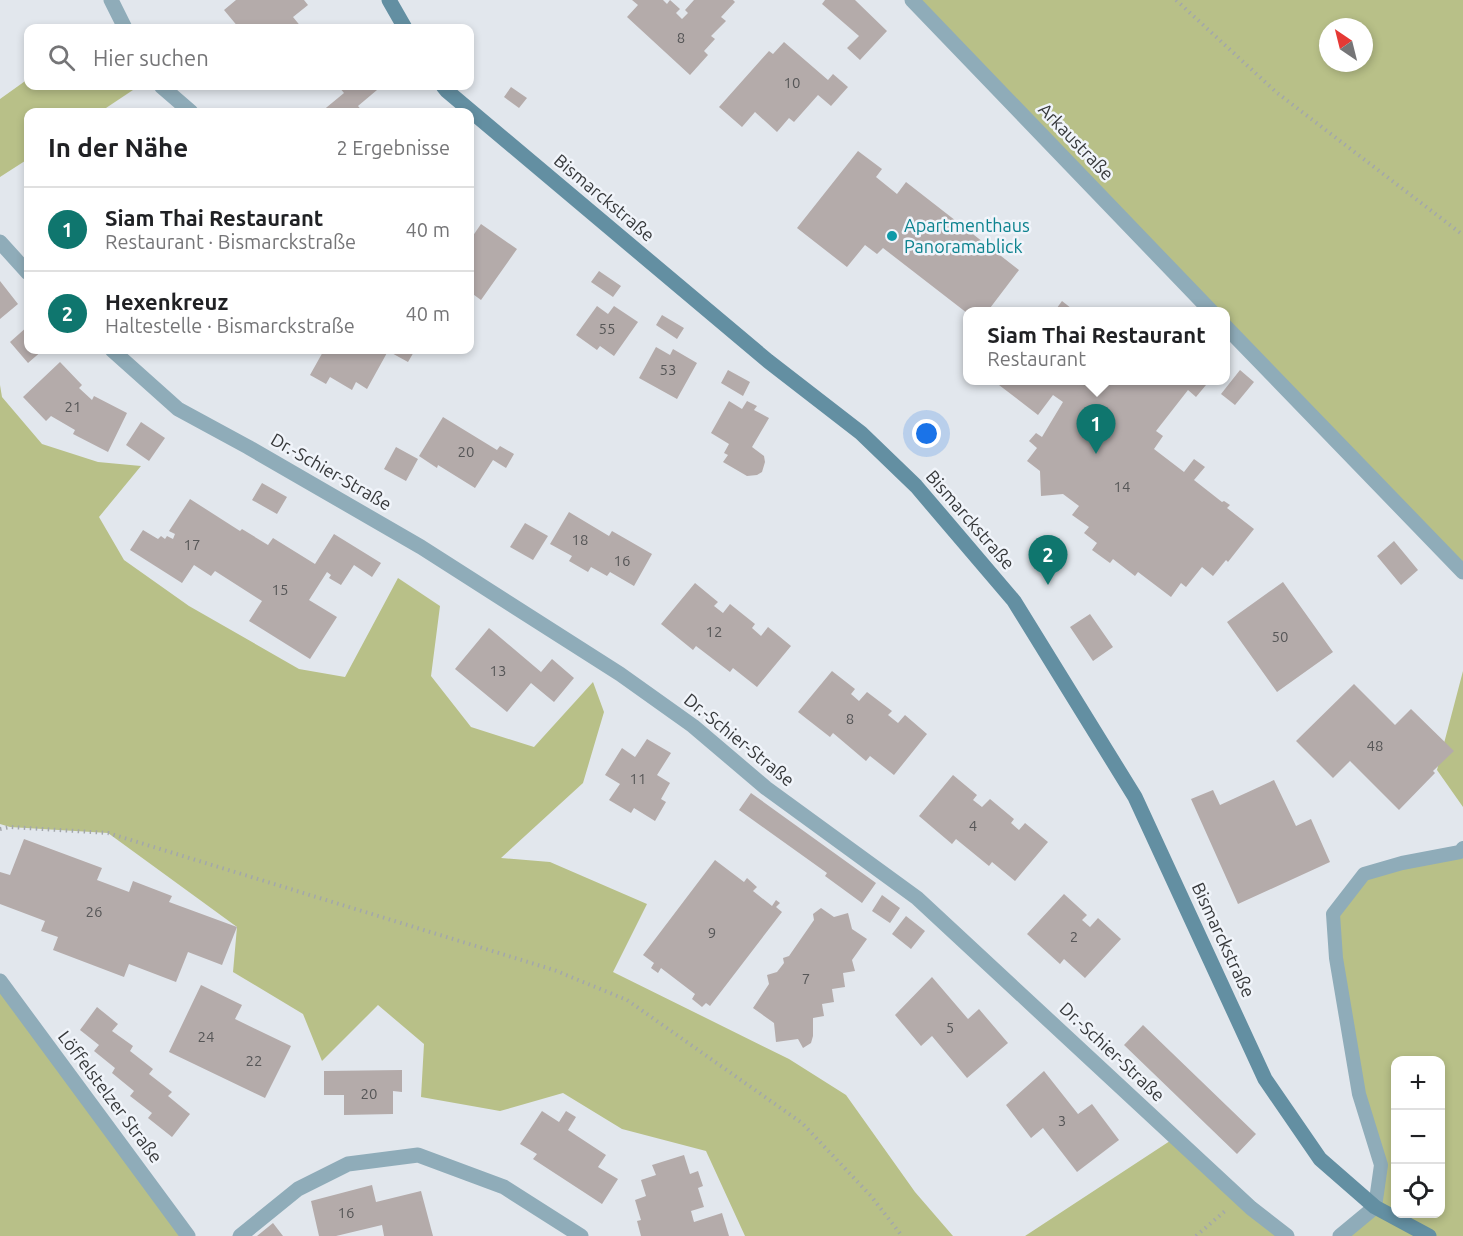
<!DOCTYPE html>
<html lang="de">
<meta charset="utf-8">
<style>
body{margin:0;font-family:Ubuntu,sans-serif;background:#f2f2f2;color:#202124}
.controls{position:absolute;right:18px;bottom:18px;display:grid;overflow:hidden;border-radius:12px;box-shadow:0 3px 9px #0003}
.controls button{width:54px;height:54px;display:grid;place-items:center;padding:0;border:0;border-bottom:2px solid #e0e0e0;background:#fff;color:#202124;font:30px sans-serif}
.compass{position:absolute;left:1319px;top:18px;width:54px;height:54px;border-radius:50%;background:#fff;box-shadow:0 3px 9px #0003;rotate:325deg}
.you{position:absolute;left:927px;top:434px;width:21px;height:21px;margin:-15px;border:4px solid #fff;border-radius:50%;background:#1a73e8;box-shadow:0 0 0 9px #1a73e833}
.badge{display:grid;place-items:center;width:39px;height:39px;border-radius:50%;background:#0f766e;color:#fff;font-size:20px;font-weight:700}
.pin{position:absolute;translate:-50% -50px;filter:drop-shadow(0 2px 3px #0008)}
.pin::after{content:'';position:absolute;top:32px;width:21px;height:18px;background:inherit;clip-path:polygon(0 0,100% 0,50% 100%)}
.popup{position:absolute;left:963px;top:307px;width:267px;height:78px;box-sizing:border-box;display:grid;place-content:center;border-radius:12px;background:#fff;filter:drop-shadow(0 2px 4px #0005);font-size:20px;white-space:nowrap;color:#757577}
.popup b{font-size:22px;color:#202124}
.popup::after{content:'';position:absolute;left:50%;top:100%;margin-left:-12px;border:12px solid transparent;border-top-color:#fff}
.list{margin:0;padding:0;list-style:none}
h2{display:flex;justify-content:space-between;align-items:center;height:78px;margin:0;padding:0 24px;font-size:26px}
h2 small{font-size:20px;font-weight:400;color:#757577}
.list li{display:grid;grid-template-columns:39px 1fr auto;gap:18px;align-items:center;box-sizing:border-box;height:84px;padding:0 24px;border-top:2px solid #e0e0e0}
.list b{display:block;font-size:22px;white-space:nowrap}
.list p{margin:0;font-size:20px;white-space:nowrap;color:#757577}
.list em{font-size:20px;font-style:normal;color:#757577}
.icon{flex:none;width:33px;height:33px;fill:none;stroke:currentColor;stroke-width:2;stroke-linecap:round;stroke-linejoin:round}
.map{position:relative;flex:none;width:1463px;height:1236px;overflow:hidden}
.search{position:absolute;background:#fff;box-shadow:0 3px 9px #0003;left:24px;top:24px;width:450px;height:66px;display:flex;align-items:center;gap:15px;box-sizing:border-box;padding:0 21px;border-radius:12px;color:#757577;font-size:22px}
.panel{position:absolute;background:#fff;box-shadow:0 3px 9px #0003;left:24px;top:108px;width:450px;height:246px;border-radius:12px}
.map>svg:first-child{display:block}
.green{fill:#b8c088;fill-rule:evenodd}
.building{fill:#b4abaa}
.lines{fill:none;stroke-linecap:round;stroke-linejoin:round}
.path{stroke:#a3a7ab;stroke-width:4;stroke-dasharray:1.5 4.5;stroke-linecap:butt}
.lane{stroke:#8facb9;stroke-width:14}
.street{stroke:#8facb9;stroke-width:15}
.secondary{stroke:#638fa2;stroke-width:15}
.culture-dot{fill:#0f9aa8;stroke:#f0f4fa;stroke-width:2}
.labels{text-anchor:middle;stroke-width:5;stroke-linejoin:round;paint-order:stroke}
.number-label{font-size:15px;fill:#565657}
.street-label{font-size:18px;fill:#37393b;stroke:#f0f4fa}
.culture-label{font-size:18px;fill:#0d838f;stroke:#f0f4fa;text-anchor:start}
</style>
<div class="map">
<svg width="1463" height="1236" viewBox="0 0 1463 1236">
<rect width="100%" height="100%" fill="#e2e7ed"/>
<!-- green -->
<path class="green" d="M 912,0 L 1463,0 L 1463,572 L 1225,326 L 1225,312 L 1211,311 ZM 1328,27 L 1364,27 L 1364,63 L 1328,63 Z
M 28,79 L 28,86 L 139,86 L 100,112 L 28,112 L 28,159 L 0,177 L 0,99 Z
M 0,385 L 2,397 L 42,444 L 98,462 L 141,466 L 99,517 L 124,560 L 189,606 L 299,669 L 345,677 L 398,578 L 440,606 L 431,676 L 471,727 L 534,747 L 593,682 L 604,712 L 583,783 L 501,858 L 550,862 L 647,904 L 613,972 L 789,1059 L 846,1095 L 915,1192 L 953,1236 L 745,1236 L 706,1151 L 622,1129 L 563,1093 L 500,1111 L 421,1097 L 424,1044 L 378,1005 L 322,1061 L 303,1014 L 233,972 L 237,927 L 108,833 L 10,827 L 0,824 Z
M 1463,671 L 1463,807 L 1437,770 Z
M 1463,848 L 1463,1236 L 1340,1236 L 1375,1207 L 1381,1165 L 1359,1094 L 1333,914 L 1364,874 ZM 1396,1060 L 1440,1060 L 1440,1214 L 1396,1214 Z
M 0,981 L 188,1236 L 0,1236 Z
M 1176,1137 L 1287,1236 L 1025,1236 Z"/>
<!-- building -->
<path class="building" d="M 236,0 L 304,0 L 308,5 L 293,17 L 302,28 L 239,28 L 224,10 Z
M 632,0 L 663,0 L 667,4 L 670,0 L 680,9 L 676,13 L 682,19 L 688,13 L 685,10 L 694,0 L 733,0 L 735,2 L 721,17 L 726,21 L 711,36 L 715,39 L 704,51 L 708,55 L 690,75 L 627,17 L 638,5 Z
M 825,0 L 855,0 L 887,31 L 860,60 L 847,48 L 859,36 L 822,4 Z
M 784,42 L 828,80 L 833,74 L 848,87 L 831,106 L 818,95 L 794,122 L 789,118 L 777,132 L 755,112 L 742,127 L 719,107 L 769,51 L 773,54 Z
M 342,86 L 373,86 L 377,90 L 358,106 L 363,112 L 321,112 L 344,93 L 339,87 Z
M 511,87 L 527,98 L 519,108 L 504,97 Z
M 858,151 L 882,169 L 876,177 L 897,194 L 906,182 L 1019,270 L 987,312 L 967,312 L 967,313 L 883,248 L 877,254 L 865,245 L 847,267 L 797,228 Z
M 481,224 L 517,249 L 481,300 L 470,292 L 470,240 Z
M 599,271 L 621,286 L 613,297 L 591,282 Z
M 0,281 L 18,304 L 0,319 Z
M 1062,301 L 1076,312 L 1054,312 Z
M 597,306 L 608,314 L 614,306 L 638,322 L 614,356 L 600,346 L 597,350 L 576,335 Z
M 662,315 L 684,328 L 677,339 L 656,325 Z
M 28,326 L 28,350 L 43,350 L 28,363 L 10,342 Z
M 656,347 L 670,355 L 673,349 L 697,363 L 677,399 L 639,378 Z
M 324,350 L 415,350 L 408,362 L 388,351 L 367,389 L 356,382 L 352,390 L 330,377 L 326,384 L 310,375 Z
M 60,362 L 82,385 L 79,388 L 92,400 L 94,396 L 127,413 L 108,452 L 73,434 L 75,430 L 51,416 L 46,421 L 23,397 Z
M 728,370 L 750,382 L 743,396 L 721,383 Z
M 1240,370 L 1254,382 L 1235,405 L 1221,394 Z
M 1002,380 L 1199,380 L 1206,385 L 1196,397 L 1188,390 L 1156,431 L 1163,436 L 1154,449 L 1184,472 L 1194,459 L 1205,467 L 1194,480 L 1222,502 L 1224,501 L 1230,505 L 1227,508 L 1254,529 L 1228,562 L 1226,560 L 1213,576 L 1202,567 L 1186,587 L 1181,583 L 1171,597 L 1138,572 L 1135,576 L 1113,559 L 1110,563 L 1092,550 L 1097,543 L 1084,533 L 1089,527 L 1072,515 L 1079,506 L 1063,494 L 1041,496 L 1040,471 L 1027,461 L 1037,448 L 1029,441 L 1036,433 L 1042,437 L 1063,402 L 1053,395 L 1038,415 L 999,385 Z
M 729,401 L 742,409 L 747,401 L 757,406 L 754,410 L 769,418 L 752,447 L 764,456 L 765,462 L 762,472 L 757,475 L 747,476 L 723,462 L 728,455 L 724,453 L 729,444 L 711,433 Z
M 443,417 L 497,450 L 500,446 L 514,454 L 506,468 L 493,460 L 475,488 L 438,465 L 437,468 L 419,456 Z
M 141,422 L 165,438 L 149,461 L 126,445 Z
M 396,447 L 418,459 L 406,481 L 384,469 Z
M 262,483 L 287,497 L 277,514 L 252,500 Z
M 190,499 L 240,531 L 242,529 L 268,545 L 273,538 L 315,564 L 334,534 L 381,563 L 372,577 L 354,565 L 341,585 L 329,578 L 331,575 L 327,572 L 309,600 L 337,617 L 310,659 L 249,621 L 262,601 L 215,571 L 211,576 L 194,565 L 182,583 L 130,550 L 143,530 L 158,539 L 161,536 L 165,539 L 167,536 L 173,539 L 175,534 L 169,531 Z
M 569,512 L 609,536 L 612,531 L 652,554 L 634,586 L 610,572 L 607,576 L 591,567 L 588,572 L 569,561 L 572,556 L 550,544 Z
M 525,523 L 548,536 L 533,560 L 510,547 Z
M 1394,541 L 1418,570 L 1401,585 L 1377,556 Z
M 1283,582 L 1333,652 L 1277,692 L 1227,622 Z
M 695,583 L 718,602 L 714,606 L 723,613 L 730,604 L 755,624 L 752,628 L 761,636 L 768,627 L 791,646 L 757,687 L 733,668 L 730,672 L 696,646 L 693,650 L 661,624 Z
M 1090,614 L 1113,647 L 1093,661 L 1070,627 Z
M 489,628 L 541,672 L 552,659 L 574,678 L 554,702 L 531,683 L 507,712 L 455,669 Z
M 832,671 L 855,689 L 851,694 L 859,701 L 867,692 L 892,711 L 888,715 L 898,723 L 905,715 L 927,734 L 894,775 L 870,756 L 866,761 L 833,733 L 830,737 L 798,712 Z
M 1354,684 L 1395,725 L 1411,709 L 1454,751 L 1433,771 L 1435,773 L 1399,810 L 1350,761 L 1333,778 L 1296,741 Z
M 647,739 L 671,753 L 657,775 L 670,783 L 661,799 L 666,802 L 655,821 L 634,808 L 631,813 L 609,800 L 620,784 L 605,775 L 622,748 L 635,757 Z
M 953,775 L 977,795 L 973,800 L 982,807 L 990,799 L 1014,819 L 1011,823 L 1019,830 L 1025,823 L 1048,842 L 1015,881 L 992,862 L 989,866 L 956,839 L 952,844 L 919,816 Z
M 1274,780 L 1296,826 L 1311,819 L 1330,862 L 1238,904 L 1191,799 L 1213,790 L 1220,805 Z
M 751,793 L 876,883 L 862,903 L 825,876 L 827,873 L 739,810 Z
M 24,839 L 102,868 L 97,880 L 129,892 L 133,881 L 172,896 L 169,902 L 237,927 L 222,965 L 188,952 L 176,982 L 129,964 L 124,977 L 53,950 L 58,937 L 41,931 L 45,921 L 0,904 L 0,872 L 10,875 Z
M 715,860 L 744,882 L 747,878 L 757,887 L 753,891 L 772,906 L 776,900 L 780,903 L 776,907 L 782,912 L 710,1006 L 706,1003 L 702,1007 L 692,999 L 695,994 L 661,968 L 658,973 L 651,968 L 654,963 L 643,955 Z
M 1064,894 L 1087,915 L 1082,920 L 1090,927 L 1098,918 L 1121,939 L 1085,978 L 1064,959 L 1060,964 L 1027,934 Z
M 882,895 L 900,908 L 890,923 L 872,911 Z
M 821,908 L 834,917 L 848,913 L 852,929 L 867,939 L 852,960 L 855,971 L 843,973 L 845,987 L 832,989 L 834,1002 L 822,1004 L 824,1016 L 813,1018 L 813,1036 L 811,1043 L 803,1048 L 798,1039 L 776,1042 L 774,1023 L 753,1008 L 769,984 L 767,975 L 777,972 L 784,963 L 783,958 L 789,956 L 814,920 L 813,914 Z
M 906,916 L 925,931 L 911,949 L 892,934 Z
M 932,977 L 968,1019 L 979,1009 L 1008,1043 L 967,1078 L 932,1036 L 921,1046 L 895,1015 Z
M 201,985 L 242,1005 L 235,1019 L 291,1046 L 265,1098 L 169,1052 Z
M 97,1007 L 118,1024 L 112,1031 L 133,1046 L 130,1051 L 153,1069 L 149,1074 L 172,1092 L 168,1096 L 190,1114 L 172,1137 L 148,1118 L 152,1113 L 130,1096 L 134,1091 L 112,1073 L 115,1068 L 94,1051 L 99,1045 L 80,1030 Z
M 1143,1025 L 1256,1134 L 1237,1154 L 1124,1045 Z
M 402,1070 L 402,1092 L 393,1091 L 393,1114 L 344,1115 L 344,1095 L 324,1095 L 324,1071 Z
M 1044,1071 L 1078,1114 L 1092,1104 L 1119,1140 L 1077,1172 L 1043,1128 L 1031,1138 L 1006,1105 Z
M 542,1111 L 559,1122 L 566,1111 L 576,1117 L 568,1130 L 606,1155 L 598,1167 L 618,1179 L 602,1204 L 533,1159 L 537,1154 L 520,1144 Z
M 684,1155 L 690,1174 L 698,1171 L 703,1186 L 698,1188 L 704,1207 L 691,1211 L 694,1222 L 722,1213 L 729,1236 L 641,1236 L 637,1221 L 641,1220 L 635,1200 L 646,1196 L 641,1180 L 656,1175 L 652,1165 Z
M 372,1185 L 376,1202 L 421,1191 L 433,1236 L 384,1236 L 382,1225 L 336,1236 L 319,1236 L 311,1201 Z
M 273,1223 L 283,1236 L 257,1236 Z"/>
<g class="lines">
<!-- path -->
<path class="path" d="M 1176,0 L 1276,92 L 1463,235
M 0,829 L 10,827 L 108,833 L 554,970 L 627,1000 L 802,1123 L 871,1196 L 902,1236
M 1196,1236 L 1225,1211"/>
<!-- lane -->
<path class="lane" d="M 1375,1207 L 1381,1165 L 1359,1094 L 1336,958 L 1333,914 L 1364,874 L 1402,863 L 1460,852 L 1463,848"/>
<!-- street -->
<path class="street" d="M 111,0 L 125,28
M 912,0 L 1212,312
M 161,86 L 191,112
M 0,242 L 28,273
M 1225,326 L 1463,572
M 112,350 L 178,409 L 248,447 L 421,547 L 620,674 L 693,726 L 766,788 L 917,898 L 1251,1208 L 1287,1236
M 0,981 L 188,1236
M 240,1236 L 298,1189 L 348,1164 L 418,1155 L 504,1187 L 581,1236
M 1340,1236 L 1375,1207"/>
<!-- secondary -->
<path class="secondary" d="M 389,0 L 405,28
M 443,86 L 447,91 L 768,361 L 861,433 L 916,486 L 1014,601 L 1135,797 L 1265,1079 L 1320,1159 L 1375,1207 L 1429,1236"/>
</g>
<!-- markers -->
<circle class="culture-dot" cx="892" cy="236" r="6"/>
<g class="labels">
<!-- number labels -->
<g class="number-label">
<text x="681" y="43">8</text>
<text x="792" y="88">10</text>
<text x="607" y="334">55</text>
<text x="668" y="375">53</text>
<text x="73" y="412">21</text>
<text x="466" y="457">20</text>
<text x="1122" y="492">14</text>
<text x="580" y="545">18</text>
<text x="192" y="550">17</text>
<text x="622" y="566">16</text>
<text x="280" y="595">15</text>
<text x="714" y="637">12</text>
<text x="1280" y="642">50</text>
<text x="498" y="676">13</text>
<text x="850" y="724">8</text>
<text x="1375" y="751">48</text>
<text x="638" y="784">11</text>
<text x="973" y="831">4</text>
<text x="94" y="917">26</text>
<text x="712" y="938">9</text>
<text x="1074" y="942">2</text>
<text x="806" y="984">7</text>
<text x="950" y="1033">5</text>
<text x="206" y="1042">24</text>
<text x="254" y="1066">22</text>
<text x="369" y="1099">20</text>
<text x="1062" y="1126">3</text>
<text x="346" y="1218">16</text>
</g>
<!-- street labels -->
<g class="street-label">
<text transform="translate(1076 142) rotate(46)" y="6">Arkaustraße</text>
<text transform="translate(604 198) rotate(40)" y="6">Bismarckstraße</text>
<text transform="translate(331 472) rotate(30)" y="6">Dr.-Schier-Straße</text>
<text transform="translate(970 520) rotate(49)" y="6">Bismarckstraße</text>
<text transform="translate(739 740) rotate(39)" y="6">Dr.-Schier-Straße</text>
<text transform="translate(1223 940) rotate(65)" y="6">Bismarckstraße</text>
<text transform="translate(1112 1052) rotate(43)" y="6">Dr.-Schier-Straße</text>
<text transform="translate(110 1097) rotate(53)" y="6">Löffelstelzer Straße</text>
</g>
<!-- culture labels -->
<g class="culture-label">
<text x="904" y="232">Apartmenthaus<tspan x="904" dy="21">Panoramablick</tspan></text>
</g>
</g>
</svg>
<div class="controls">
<button>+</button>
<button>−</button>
<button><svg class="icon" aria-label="locate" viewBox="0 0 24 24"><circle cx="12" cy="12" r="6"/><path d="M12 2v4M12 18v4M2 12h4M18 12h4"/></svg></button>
</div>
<svg class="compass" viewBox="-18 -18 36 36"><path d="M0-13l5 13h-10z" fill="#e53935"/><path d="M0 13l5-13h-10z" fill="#757577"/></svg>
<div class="you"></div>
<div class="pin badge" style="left:1096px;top:454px">1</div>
<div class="popup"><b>Siam Thai Restaurant</b>Restaurant</div>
<div class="pin badge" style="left:1048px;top:585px">2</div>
<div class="search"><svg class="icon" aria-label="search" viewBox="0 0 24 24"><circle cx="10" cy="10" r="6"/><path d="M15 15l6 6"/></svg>Hier suchen</div>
<section class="panel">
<h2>In der Nähe<small>2 Ergebnisse</small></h2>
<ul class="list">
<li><span class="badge">1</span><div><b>Siam Thai Restaurant</b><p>Restaurant · Bismarckstraße</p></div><em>40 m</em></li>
<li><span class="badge">2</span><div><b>Hexenkreuz</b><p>Haltestelle · Bismarckstraße</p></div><em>40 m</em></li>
</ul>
</section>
</div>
